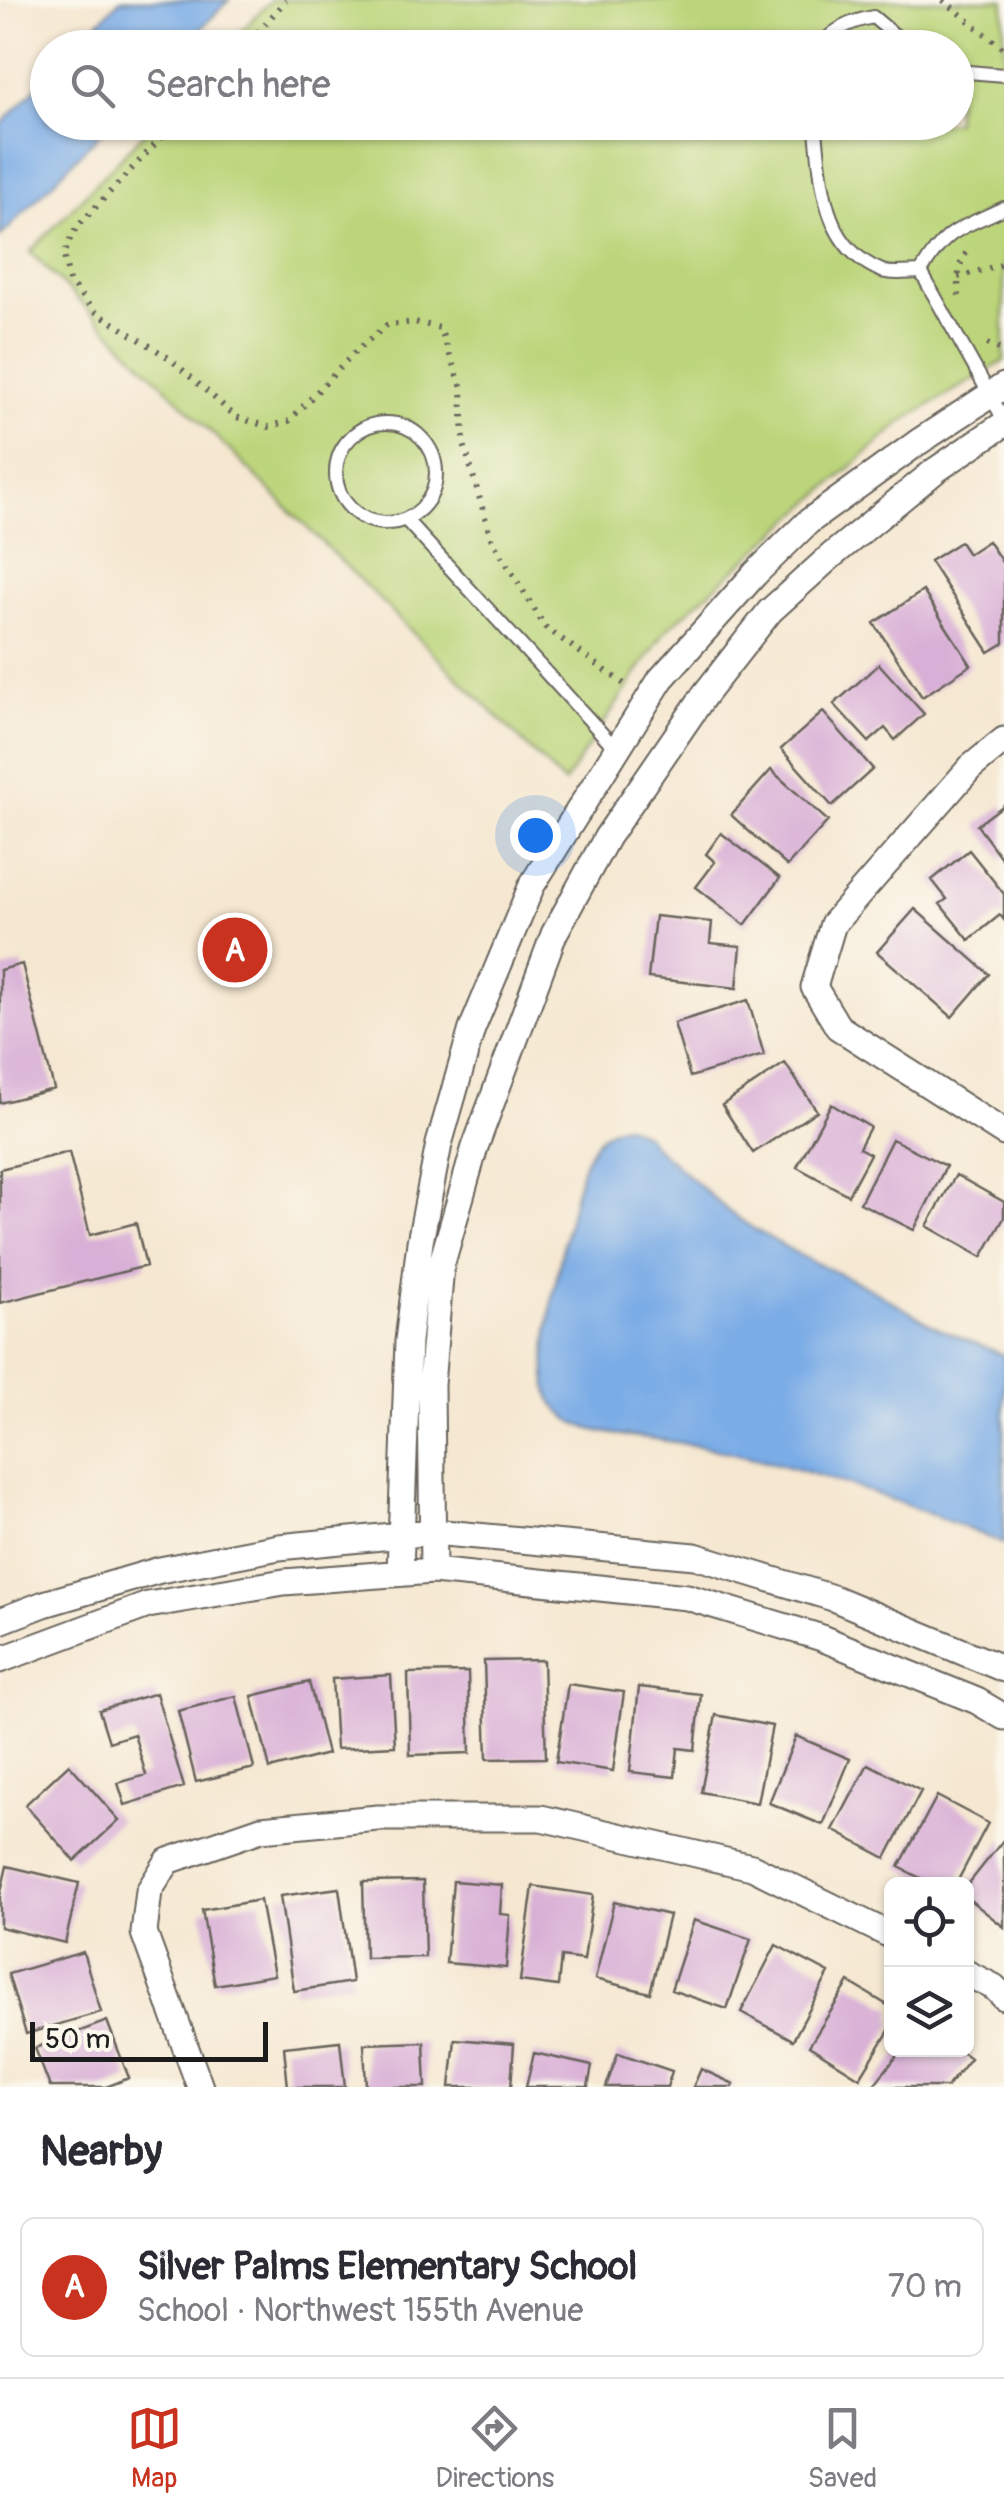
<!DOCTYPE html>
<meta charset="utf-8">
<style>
body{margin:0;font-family:Pangolin,sans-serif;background:#f2f2f3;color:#2b2b33}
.controls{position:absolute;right:30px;bottom:30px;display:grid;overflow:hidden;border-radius:15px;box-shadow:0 2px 8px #0004}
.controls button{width:90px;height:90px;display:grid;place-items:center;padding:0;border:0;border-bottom:2px solid #e1e1e2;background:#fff;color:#2b2b33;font:50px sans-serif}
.scale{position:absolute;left:30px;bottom:25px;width:238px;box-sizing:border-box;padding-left:10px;border:5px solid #1c1c1c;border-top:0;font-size:28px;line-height:35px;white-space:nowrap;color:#1c1c1c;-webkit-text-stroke:8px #fbf7ec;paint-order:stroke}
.you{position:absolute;left:535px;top:835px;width:35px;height:35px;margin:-25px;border:8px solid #fff;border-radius:50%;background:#1a73e8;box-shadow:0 0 0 15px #1a73e833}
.badge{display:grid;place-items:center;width:65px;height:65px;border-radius:50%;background:#c8321e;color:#fff;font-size:32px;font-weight:700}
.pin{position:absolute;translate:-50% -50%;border:5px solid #fff;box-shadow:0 2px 10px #0006}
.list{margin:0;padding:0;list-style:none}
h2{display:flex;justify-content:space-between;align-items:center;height:130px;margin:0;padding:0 40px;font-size:42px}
h2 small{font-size:32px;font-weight:400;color:#7c7c81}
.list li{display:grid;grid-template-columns:65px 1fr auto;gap:30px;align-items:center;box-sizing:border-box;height:140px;margin:0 20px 20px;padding:0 20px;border:2px solid #e1e1e2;border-radius:15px}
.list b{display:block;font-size:38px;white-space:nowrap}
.list p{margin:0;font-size:32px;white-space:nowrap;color:#7c7c81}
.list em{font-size:32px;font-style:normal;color:#7c7c81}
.icon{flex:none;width:55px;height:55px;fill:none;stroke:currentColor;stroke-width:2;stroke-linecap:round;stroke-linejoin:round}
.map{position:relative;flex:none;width:1004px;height:2087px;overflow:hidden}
.search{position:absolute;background:#fff;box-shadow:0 2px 8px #0004;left:30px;right:30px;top:30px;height:110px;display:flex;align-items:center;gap:25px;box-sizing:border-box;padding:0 35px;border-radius:55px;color:#7c7c81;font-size:38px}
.sheet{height:290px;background:#fff}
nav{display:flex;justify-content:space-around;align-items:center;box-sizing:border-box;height:140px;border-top:2px solid #e1e1e2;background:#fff;font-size:28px;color:#7c7c81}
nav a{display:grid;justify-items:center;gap:5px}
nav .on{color:#c8321e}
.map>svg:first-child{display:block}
.green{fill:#bcd57a;stroke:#6c784b;stroke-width:2.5}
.water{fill:#7aace6;stroke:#4b6481;stroke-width:2.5}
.building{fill:#d8afd6}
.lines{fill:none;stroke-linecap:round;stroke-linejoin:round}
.lane-casing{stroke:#68635b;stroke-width:16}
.street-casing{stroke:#68635b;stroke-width:29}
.path{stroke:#68635b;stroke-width:6;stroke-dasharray:2.5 8;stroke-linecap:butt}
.lane{stroke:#fff;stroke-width:12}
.street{stroke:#fff;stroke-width:25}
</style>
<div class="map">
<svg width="1004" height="2087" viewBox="0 0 1004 2087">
<rect width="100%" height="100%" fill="#fbf7ec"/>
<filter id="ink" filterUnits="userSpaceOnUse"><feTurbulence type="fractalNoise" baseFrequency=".01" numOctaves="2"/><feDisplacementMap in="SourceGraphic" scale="20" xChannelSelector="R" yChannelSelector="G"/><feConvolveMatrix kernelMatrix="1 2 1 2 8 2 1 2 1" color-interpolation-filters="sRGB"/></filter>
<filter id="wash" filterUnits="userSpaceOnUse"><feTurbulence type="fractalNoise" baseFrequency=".0048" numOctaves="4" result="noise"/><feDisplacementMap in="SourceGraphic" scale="40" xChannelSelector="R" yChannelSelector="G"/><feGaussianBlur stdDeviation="2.25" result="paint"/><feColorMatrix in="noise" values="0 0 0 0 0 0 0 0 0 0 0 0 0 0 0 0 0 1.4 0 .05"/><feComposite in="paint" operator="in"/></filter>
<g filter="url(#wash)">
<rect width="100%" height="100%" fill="#f5e7d0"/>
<!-- green -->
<path class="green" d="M 271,0 L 1004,0 L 1004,361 L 903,421 L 665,631 L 564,783 L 30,252 L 154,123 L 956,122 L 956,48 L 226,47 Z"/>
<!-- water -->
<path class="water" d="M 120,0 L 229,0 L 183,47 L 75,47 Z
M 47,76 L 48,122 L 110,123 L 0,237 L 0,126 Z
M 626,1125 L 646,1135 L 652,1144 L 729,1212 L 754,1229 L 805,1258 L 868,1287 L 937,1328 L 1004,1355 L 1004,1544 C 893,1497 775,1455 655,1439 C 621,1434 571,1435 552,1401 C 533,1367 562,1253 570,1214 C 578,1180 586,1130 626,1125 Z"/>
<g id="blocks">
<!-- building -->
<path class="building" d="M 988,541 L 1004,565 L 1004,643 L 989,652 L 930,561 L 960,542 L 968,554 Z
M 923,591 L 971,665 L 922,697 L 874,623 Z
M 879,664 L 924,714 L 895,740 L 885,728 L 869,742 L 834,704 Z
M 823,712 L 873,769 L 832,806 L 781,749 Z
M 771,770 L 828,821 L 787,866 L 731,815 Z
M 1004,805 L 1004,862 L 977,825 Z
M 721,833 L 780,878 L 745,925 L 696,887 L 715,862 L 706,854 Z
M 969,850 L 1004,894 L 1004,920 L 1000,915 L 969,940 L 940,904 L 947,899 L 932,880 Z
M 915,909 L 989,974 L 952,1017 L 877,952 Z
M 655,916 L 712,922 L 710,943 L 741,946 L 737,988 L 648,978 Z
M 22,964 L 54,1089 L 0,1103 L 0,970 Z
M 748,1000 L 764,1055 L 690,1077 L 674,1023 Z
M 785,1063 L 817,1111 L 753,1153 L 722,1105 Z
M 831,1104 L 870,1127 L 859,1148 L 870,1154 L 848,1195 L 797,1167 Z
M 892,1139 L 946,1166 L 914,1230 L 860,1203 Z
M 69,1152 L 90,1235 L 136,1223 L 146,1266 L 0,1303 L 0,1169 Z
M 956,1175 L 1004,1202 L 1004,1218 L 982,1257 L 927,1226 Z
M 543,1660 L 546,1758 L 487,1759 L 484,1661 Z
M 468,1672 L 470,1753 L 410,1755 L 408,1673 Z
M 391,1675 L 395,1746 L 336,1749 L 332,1679 Z
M 309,1682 L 327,1754 L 270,1769 L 252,1696 Z
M 568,1684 L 624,1692 L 613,1771 L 556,1762 Z
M 639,1687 L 701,1694 L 695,1750 L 678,1748 L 675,1777 L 630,1772 Z
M 156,1693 L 184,1787 L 125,1805 L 118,1783 L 146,1775 L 134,1734 L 109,1742 L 99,1710 Z
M 236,1696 L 254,1768 L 196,1782 L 178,1711 Z
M 716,1715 L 772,1726 L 757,1803 L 701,1792 Z
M 796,1736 L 850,1759 L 823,1825 L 769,1803 Z
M 69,1764 L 119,1820 L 75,1861 L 25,1805 Z
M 868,1764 L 921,1791 L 886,1858 L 833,1830 Z
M 937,1796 L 988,1823 L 956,1884 L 932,1884 L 899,1867 Z
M 1004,1839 L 1004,1927 L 966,1897 L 966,1887 Z
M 7,1866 L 79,1883 L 65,1943 L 0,1927 L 0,1896 Z
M 423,1881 L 425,1957 L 365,1958 L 363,1882 Z
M 453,1881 L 502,1885 L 500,1914 L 510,1915 L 506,1968 L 446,1963 Z
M 533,1886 L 593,1895 L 584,1960 L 561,1957 L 558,1986 L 520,1981 Z
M 339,1888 L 352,1982 L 294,1991 L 280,1896 Z
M 260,1900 L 274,1975 L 215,1985 L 202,1910 Z
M 614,1902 L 669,1915 L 650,1993 L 595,1979 Z
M 694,1920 L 751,1939 L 727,2009 L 671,1990 Z
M 776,1945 L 829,1973 L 793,2040 L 741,2012 Z
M 83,1952 L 101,2012 L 26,2034 L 8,1974 Z
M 849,1982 L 892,2008 L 892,2026 L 860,2078 L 809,2046 Z
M 107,2021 L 129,2078 L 106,2087 L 50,2087 L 35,2048 Z
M 455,2039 L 514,2044 L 511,2087 L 450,2087 Z
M 340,2041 L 345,2087 L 288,2087 L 284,2047 Z
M 424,2042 L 426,2087 L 366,2087 L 364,2044 Z
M 902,2050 L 959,2050 L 970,2058 L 947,2087 L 872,2087 Z
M 534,2053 L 592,2066 L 588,2087 L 526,2087 Z
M 618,2053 L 672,2071 L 667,2087 L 606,2087 Z
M 701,2069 L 734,2084 L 733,2087 L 693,2087 Z"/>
</g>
</g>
<g filter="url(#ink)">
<use href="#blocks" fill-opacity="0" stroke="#68635b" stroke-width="2.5"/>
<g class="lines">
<defs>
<path id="lane" d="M 820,48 C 831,30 852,21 873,17 L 910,48
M 956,71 L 1004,75
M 815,122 C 822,178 820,246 882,271 C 892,275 909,272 921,272
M 921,272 L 1004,420
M 921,272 C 946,228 961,229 1004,208
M336 473a50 50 0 1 1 100 0a50 50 0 1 1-100 0Z
M 406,520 L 617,750"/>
<path id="street" d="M 1004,740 L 970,768 L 833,924 L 814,987 L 838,1027 L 1004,1133
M 433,1571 L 431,1385 L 441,1266 L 475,1147 L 554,934 L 607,837 L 705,694 L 770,611 L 831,556 L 936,470 L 1004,424
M 400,1572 L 408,1341 L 420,1242 L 439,1144 L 472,1029 L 532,885 L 661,679 L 755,574 L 808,522 L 917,443 L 1004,386
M 0,1621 L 44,1604 L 160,1570 L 279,1547 L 433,1532 L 695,1556 L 833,1598 L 1004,1669
M 0,1660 L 148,1605 L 284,1582 L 433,1571 L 687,1597 L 819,1637 L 977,1701 L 1004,1717
M 966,1973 L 994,1987 L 1004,1997
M 200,2087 L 144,1933 L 149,1891 L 168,1861 L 261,1829 L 378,1818 L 541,1818 L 752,1867 L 892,1936"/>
</defs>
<!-- lane casing -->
<use href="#lane" class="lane-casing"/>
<!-- street casing -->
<use href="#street" class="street-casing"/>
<!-- path -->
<path class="path" d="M 943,0 L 1004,49
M 244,48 L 286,0
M 176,122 L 76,228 L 69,241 L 64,256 L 69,281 L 93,310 L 169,358 L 236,417 L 269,427 L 289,421 L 359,348 L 387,325 L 415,322 L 440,328 L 462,388 L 464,444 L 491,538 L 545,627 L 627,686
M 958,277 L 1004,264
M 959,296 C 958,280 957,263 968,251
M 987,344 L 1004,351"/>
<!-- lane -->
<use href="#lane" class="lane"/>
<!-- street -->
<use href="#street" class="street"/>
</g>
</g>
</svg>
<div class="controls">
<button><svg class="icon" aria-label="locate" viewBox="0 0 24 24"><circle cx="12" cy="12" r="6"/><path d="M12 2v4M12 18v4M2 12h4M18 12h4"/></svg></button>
<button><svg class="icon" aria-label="layers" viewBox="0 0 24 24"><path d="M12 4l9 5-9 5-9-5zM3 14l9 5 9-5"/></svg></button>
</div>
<div class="scale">50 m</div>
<div class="you"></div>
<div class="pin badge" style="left:235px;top:950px">A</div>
<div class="search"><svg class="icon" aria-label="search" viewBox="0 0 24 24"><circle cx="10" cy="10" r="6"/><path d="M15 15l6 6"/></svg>Search here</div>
</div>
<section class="sheet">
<h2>Nearby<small></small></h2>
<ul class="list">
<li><span class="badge">A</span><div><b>Silver Palms Elementary School</b><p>School · Northwest 155th Avenue</p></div><em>70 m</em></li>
</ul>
</section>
<nav>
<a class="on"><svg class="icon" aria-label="map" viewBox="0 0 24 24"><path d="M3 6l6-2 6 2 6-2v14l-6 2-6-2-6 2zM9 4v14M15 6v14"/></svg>Map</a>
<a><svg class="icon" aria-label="directions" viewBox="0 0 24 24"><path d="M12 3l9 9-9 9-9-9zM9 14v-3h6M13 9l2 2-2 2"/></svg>Directions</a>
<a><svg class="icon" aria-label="saved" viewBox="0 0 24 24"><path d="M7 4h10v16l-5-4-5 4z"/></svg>Saved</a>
</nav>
